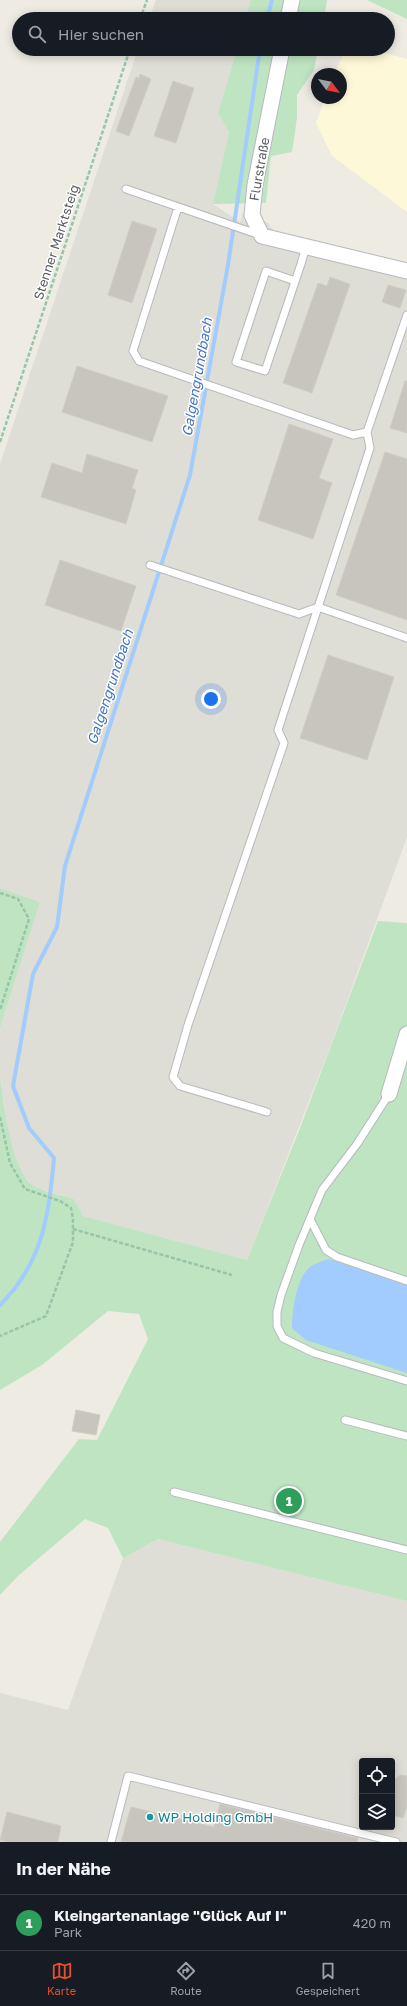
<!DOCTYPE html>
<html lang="de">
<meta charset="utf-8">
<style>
body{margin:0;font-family:"Golos Text",sans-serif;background:#242831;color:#f1f3f6}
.controls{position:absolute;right:12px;bottom:12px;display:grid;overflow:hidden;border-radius:4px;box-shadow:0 2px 10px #0003}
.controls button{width:36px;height:36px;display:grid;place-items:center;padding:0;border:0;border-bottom:1px solid #363941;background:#171b24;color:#f1f3f6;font:20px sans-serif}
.compass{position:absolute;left:311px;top:68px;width:36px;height:36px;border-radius:50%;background:#171b24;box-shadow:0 2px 10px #0003;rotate:122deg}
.you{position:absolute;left:211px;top:699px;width:14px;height:14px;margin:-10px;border:3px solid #fff;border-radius:50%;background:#1a73e8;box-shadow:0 0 0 6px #1a73e833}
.badge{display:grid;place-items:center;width:26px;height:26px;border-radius:50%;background:#e45030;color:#fff;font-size:13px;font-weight:700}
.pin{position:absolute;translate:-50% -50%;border:2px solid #fff;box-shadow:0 1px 4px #0006}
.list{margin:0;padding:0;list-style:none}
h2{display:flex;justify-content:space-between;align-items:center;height:52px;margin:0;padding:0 16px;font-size:17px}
h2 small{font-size:13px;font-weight:400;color:#9ea1a6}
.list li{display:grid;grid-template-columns:26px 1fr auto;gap:12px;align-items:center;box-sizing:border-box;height:56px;padding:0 16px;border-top:1px solid #363941}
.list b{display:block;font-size:15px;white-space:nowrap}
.list p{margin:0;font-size:13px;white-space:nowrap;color:#9ea1a6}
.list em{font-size:13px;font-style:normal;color:#9ea1a6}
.icon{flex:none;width:22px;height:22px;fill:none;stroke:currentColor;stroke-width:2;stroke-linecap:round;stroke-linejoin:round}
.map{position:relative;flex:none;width:407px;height:1842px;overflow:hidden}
.search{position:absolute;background:#171b24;box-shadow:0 2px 10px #0003;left:12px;right:12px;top:12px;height:44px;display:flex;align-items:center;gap:10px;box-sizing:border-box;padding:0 14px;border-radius:22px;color:#9ea1a6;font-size:15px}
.sheet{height:108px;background:#171b24}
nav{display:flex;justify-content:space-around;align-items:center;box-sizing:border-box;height:56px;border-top:1px solid #363941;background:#171b24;font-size:11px;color:#9ea1a6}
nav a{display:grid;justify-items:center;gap:2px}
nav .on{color:#e45030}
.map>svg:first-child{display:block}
.commercial{fill:#fdf8d7}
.industrial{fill:#deddd6;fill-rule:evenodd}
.green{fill:#bee4c2}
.water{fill:#a2ccfd}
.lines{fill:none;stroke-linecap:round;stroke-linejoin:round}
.stream{stroke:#a2ccfd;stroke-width:4}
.building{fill:#c8c5bf;stroke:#d1cdc0}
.lane-casing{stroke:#b7b9be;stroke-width:9}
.street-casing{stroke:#b7b9be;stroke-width:17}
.path{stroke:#98c4a9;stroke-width:2.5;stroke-dasharray:4 2;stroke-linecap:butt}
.lane{stroke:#fff;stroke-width:7}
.street{stroke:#fff;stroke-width:15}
.culture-dot{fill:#0f9aa8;stroke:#fff;stroke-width:1.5}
.labels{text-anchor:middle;stroke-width:3;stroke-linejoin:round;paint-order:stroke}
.street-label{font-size:13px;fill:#5a5d62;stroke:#fff}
.culture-label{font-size:13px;fill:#0d838f;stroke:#fff;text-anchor:start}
.water-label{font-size:14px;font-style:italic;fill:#4574bf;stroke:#fff}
</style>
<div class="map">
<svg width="407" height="1842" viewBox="0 0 407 1842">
<rect width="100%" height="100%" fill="#edebe2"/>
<!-- commercial -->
<path class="commercial" d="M 346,49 L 369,49 L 407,59 L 407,212 L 332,156 L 316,123 L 325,98 L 341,98 L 341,74 L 334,74 Z"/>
<!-- industrial -->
<path class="industrial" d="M 156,0 L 251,0 L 245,19 L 149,19 Z
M 138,49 L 237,49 L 218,113 L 229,132 L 213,204 L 240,222 L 243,213 L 268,223 L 276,234 L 407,266 L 407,837 L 332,1042 L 247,1260 L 83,1216 L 74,1199 L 34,1187 L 20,1171 L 9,1136 L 0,1077 L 0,1028 L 40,902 L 0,888 L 0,464 Z
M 158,1539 L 407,1601 L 407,1842 L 0,1842 L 0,1693 L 68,1710 L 123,1558 ZM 362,1761 L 392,1761 L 392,1827 L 362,1827 Z"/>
<!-- green -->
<path class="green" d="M 251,0 L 327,0 L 324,19 L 245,19 Z
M 367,0 L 407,0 L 407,19 Z
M 237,49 L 318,49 L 314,70 L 297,95 L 297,118 L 292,152 L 271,156 L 266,203 L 213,204 L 229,132 L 218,113 Z
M 0,888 L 40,902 L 0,1028 Z
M 378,921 L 407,923 L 407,1601 L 158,1539 L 123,1558 L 108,1528 L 85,1519 L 19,1575 L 0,1595 L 0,1542 L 79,1439 L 97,1440 L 148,1339 L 139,1314 L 108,1311 L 42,1365 L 0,1390 L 0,1077 C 4,1103 11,1175 36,1187 C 47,1193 62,1195 74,1199 L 83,1216 L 247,1260 L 300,1128 Z"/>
<!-- water -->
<path class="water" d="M 329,1259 L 407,1285 L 407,1373 L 306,1340 L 292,1328 C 292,1311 296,1278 311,1266 C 316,1263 323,1261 329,1259 Z"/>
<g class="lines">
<!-- stream -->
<path class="stream" d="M 267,19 L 272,0
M 0,1305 C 43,1262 49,1216 54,1158 L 29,1128 L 13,1086 L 33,974 L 57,927 L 65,866 L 190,475 L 228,265 L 260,49"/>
</g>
<!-- building -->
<path class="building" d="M 140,74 L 151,79 L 129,136 L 116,131 L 136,77 L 139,78 Z
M 173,81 L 194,88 L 176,143 L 154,136 Z
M 132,221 L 157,229 L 132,303 L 108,295 Z
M 330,277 L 350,284 L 312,393 L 283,383 L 318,283 L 327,286 Z
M 388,285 L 406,290 L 400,308 L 382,302 Z
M 77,366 L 168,396 L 152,442 L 62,412 Z
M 405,381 L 407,381 L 407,433 L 390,428 Z
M 289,424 L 333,439 L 319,478 L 332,483 L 313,539 L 258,520 Z
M 385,452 L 407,459 L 407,620 L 336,595 Z
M 87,454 L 138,470 L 132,488 L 136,490 L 126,524 L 41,497 L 52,463 L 82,473 Z
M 60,560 L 136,586 L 121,631 L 45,605 Z
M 328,655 L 394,677 L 367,760 L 300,738 Z
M 76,1410 L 100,1415 L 96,1435 L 72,1431 Z
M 400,1775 L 407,1776 L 407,1807 L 403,1818 L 392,1815 L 394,1795 L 392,1782 Z
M 220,1804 L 358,1838 L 357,1842 L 121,1842 L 131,1807 L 214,1827 Z
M 7,1812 L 61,1826 L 58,1842 L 7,1842 L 0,1840 Z"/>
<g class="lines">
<defs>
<path id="lane" d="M 126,189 L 260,235
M 178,207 L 133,351 L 139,361 L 353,435 L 367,432
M 295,281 L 266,271 L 236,362 L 265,371 L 301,264 L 306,246
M 150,565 L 299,614 L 318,607 L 407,638
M 389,1094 L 357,1144 L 322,1190 L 299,1245 L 281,1295 L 277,1312 L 277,1326 L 283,1338 L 314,1353 L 407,1381
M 267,1112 L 180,1086 L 173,1077 L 188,1025 L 284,743 L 278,730 L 370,448 L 367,432 L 407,315
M 310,1219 L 326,1250 L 337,1257 L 407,1281
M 345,1420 L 407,1436
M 174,1492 L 407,1550
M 111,1842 L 128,1776 L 396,1842"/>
<path id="street" d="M 288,19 L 292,0
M 282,49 L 255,185 L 252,215 L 262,236 L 407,271
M 389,1094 L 407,1034"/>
</defs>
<!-- lane casing -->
<use href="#lane" class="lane-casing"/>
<!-- street casing -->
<use href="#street" class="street-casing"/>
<!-- path -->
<path class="path" d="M 140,19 L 147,0
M 0,442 L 130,49
M 0,893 L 18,899 L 29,919 L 0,1010
M 0,1117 L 10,1163 L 25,1189 L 60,1201 L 71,1208 L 73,1219 L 73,1242 L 46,1316 L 0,1336
M 73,1229 L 232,1275"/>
<!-- lane -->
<use href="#lane" class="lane"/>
<!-- street -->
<use href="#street" class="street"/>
</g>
<!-- markers -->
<circle class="culture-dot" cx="150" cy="1817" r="4"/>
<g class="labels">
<!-- street labels -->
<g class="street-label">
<text transform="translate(259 169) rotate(-80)" y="5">Flurstraße</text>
<text transform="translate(56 242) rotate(-72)" y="5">Stenner Marktsteig</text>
</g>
<!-- culture labels -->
<g class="culture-label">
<text x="158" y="1822">WP Holding GmbH</text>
</g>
<!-- water labels -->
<g class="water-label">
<text transform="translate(197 377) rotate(-80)" y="5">Galgengrundbach</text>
<text transform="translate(110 687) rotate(-72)" y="5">Galgengrundbach</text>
</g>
</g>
</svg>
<div class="controls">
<button><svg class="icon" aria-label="locate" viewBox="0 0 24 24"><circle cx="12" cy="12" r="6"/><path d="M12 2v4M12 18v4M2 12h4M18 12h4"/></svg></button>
<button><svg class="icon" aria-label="layers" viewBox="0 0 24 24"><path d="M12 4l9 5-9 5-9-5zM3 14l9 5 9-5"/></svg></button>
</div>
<svg class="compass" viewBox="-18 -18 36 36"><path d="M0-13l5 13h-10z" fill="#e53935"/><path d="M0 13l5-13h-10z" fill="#9ea1a6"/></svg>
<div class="you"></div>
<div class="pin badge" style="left:289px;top:1501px;background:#2e9e5b">1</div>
<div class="search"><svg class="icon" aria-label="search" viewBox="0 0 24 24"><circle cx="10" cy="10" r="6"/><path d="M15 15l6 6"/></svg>Hier suchen</div>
</div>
<section class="sheet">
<h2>In der Nähe<small></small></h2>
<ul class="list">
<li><span class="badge" style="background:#2e9e5b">1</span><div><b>Kleingartenanlage &quot;Glück Auf I&quot;</b><p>Park</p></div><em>420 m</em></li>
</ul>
</section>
<nav>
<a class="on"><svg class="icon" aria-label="map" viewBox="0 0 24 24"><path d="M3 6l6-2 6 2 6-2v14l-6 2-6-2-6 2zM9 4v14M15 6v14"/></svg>Karte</a>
<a><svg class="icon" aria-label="directions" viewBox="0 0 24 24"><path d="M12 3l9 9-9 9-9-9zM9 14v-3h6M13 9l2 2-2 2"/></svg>Route</a>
<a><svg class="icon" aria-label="saved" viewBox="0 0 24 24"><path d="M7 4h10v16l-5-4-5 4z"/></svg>Gespeichert</a>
</nav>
